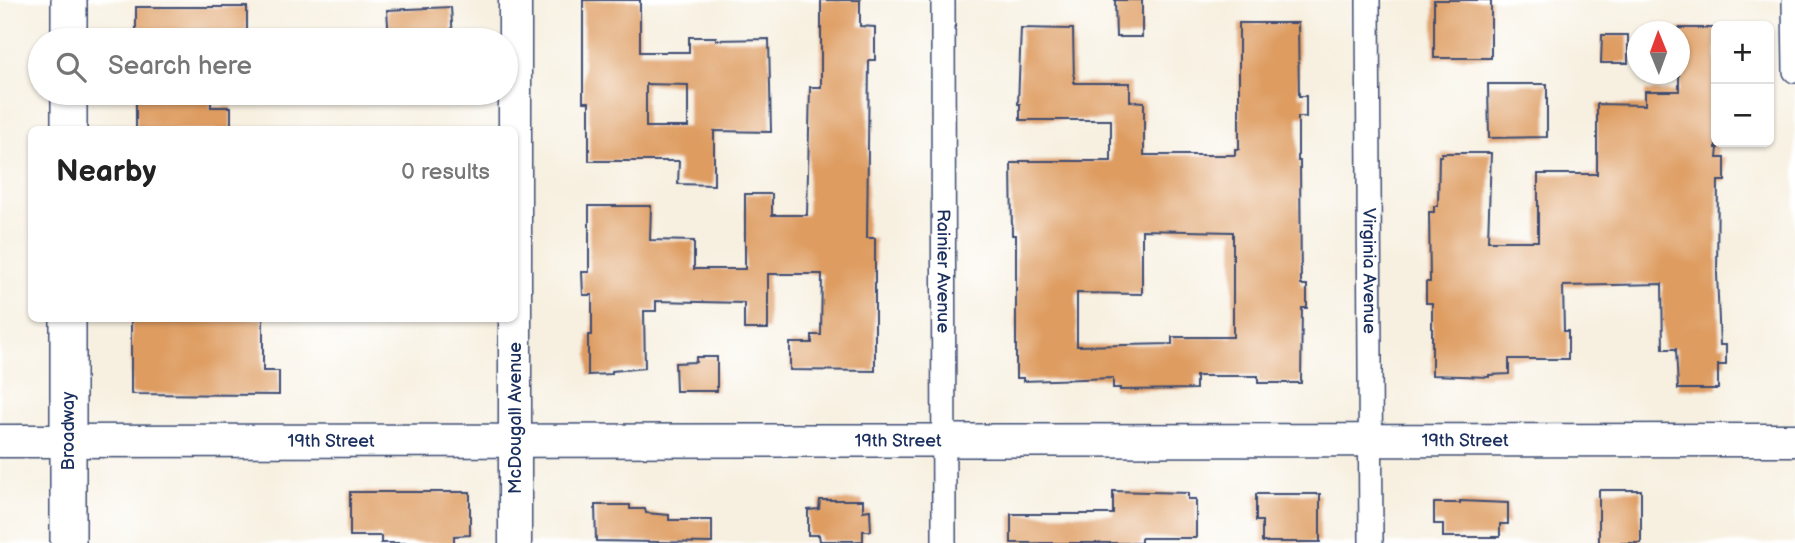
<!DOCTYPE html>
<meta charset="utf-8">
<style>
body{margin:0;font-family:"Balsamiq Sans",sans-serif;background:#f6f6f6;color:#222}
.controls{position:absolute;right:21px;top:21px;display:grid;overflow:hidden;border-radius:10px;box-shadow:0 2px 5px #0004}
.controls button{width:63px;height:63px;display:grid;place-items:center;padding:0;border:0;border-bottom:2px solid #e0e0e0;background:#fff;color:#222;font:35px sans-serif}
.compass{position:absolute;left:1627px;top:21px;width:63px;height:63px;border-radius:50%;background:#fff;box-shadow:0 2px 5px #0004;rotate:359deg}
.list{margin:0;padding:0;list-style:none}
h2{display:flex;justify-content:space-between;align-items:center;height:91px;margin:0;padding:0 28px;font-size:30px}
h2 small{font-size:23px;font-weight:400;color:#767676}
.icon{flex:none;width:38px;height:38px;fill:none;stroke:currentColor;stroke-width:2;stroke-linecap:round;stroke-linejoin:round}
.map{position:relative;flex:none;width:1795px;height:543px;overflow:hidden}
.search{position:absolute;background:#fff;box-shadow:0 2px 5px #0004;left:28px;top:28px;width:490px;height:77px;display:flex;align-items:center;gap:18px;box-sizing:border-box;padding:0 24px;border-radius:38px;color:#767676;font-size:26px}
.panel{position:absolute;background:#fff;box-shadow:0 2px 5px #0004;left:28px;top:126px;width:490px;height:196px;border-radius:10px}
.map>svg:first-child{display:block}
.building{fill:#de9c61;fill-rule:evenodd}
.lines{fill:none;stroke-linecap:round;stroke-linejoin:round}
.street-casing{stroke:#3c4c72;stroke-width:26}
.secondary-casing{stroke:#3c4c72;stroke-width:35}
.primary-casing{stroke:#3c4c72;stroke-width:38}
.street{stroke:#fff;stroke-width:23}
.secondary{stroke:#fff;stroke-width:32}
.primary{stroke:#fff;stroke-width:35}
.labels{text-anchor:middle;stroke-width:5;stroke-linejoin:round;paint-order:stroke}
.street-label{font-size:18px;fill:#1b2f5e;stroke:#fff}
</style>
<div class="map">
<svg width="1795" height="543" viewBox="0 0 1795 543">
<rect width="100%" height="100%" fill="#fff"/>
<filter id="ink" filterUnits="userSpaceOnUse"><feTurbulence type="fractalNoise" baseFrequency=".0143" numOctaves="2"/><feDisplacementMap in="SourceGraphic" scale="14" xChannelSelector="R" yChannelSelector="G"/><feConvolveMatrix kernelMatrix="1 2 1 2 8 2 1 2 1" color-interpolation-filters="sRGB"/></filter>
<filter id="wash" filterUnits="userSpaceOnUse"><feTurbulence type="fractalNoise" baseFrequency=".00686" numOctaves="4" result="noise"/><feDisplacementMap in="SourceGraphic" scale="28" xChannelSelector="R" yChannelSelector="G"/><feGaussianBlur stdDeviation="1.57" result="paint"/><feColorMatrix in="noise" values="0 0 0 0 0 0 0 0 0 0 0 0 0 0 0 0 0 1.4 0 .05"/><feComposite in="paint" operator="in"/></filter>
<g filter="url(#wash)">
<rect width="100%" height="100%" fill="#f7f0e0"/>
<g id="blocks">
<!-- building -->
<path class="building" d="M 583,0 L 640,0 L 640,52 L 689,52 L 689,37 L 716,37 L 716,40 L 769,39 L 771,132 L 714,131 L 714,185 L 678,184 L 679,161 L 589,161 L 589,102 L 583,102 ZM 646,84 L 688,85 L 688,127 L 646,127 Z
M 821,0 L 860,0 L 860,26 L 875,27 L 875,60 L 869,60 L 867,238 L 875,238 L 875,371 L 790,370 L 790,343 L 812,343 L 812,335 L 821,335 L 822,274 L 768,274 L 768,329 L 744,329 L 744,303 L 656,301 L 656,311 L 644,311 L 645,368 L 612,371 L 612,374 L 588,375 L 588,335 L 592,335 L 592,295 L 583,295 L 582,272 L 589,272 L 589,206 L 651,206 L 650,240 L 694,241 L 694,269 L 745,269 L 745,194 L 772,194 L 772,215 L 807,215 L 810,87 L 821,87 Z
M 1115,0 L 1142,0 L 1142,37 L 1116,37 Z
M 1434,0 L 1491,0 L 1491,58 L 1434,58 Z
M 136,7 L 247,7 L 247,40 L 136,40 Z
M 451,7 L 453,40 L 389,40 L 387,10 Z
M 1239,23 L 1298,23 L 1299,96 L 1306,96 L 1306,117 L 1298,117 L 1298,161 L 1300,161 L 1301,285 L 1307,285 L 1307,308 L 1302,308 L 1301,383 L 1258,383 L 1258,376 L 1196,376 L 1196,389 L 1120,390 L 1120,388 L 1113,388 L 1113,378 L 1023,381 L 1023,378 L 1016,378 L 1016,235 L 1012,235 L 1011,163 L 1020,163 L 1020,161 L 1111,161 L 1111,120 L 1020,120 L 1020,104 L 1018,104 L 1021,28 L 1073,29 L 1074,83 L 1130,83 L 1130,101 L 1144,102 L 1144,155 L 1235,155 L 1235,149 L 1239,149 ZM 1142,230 L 1233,232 L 1233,337 L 1172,337 L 1172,344 L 1077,346 L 1077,293 L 1142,294 Z
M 1679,28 L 1716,28 L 1716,148 L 1718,148 L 1717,158 L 1725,158 L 1725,181 L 1718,181 L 1717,274 L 1720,345 L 1726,345 L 1726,365 L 1718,365 L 1718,389 L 1678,389 L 1676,349 L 1663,349 L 1662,284 L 1563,286 L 1564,331 L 1568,331 L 1568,359 L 1509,359 L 1509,374 L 1489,375 L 1489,377 L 1432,375 L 1432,303 L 1426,303 L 1426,282 L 1430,282 L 1429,212 L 1434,212 L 1434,206 L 1438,206 L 1439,156 L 1442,156 L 1442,153 L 1491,153 L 1488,241 L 1538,241 L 1538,174 L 1597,174 L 1597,104 L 1645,105 L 1645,91 L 1679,91 Z
M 1602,35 L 1628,35 L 1628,63 L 1601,63 Z
M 1488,84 L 1547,84 L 1547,137 L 1489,138 Z
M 136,93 L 211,93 L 211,107 L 231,107 L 231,130 L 136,130 Z
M 131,318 L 263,318 L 263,371 L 279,371 L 279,395 L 131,394 Z
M 696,357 L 717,357 L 717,391 L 676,391 L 675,363 L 696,362 Z
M 1599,490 L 1641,490 L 1641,543 L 1599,543 Z
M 1113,491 L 1188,493 L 1188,499 L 1196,499 L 1196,538 L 1141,538 L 1141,543 L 1011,543 L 1011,514 L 1113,514 Z
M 350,492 L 470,492 L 470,535 L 454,536 L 454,543 L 381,543 L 381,536 L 350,536 Z
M 1256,494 L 1320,494 L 1320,542 L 1262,542 L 1262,521 L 1256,521 Z
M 820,500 L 863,500 L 863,511 L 870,510 L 871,531 L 863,531 L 863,541 L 820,541 L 819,535 L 808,535 L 808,510 L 819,509 Z
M 1460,501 L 1508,503 L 1508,524 L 1500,524 L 1500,537 L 1443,537 L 1443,524 L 1434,524 L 1434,503 L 1460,503 Z
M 595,505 L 630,505 L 630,509 L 645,509 L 646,513 L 669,515 L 669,520 L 712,520 L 712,543 L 596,541 Z"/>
</g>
</g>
<g filter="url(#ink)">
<use href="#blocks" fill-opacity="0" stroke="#3c4c72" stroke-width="2"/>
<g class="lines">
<defs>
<g id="street">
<path id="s1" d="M 943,0 L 944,543"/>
<path id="s2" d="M 1368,0 L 1371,543"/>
<path d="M 1794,0 L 1795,71"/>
</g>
<g id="secondary">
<path d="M 515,0 L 515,543"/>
<path id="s3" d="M 0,441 L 1795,440"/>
</g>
<path id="primary" d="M 69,40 L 69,0
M 69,130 L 69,93
M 68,543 L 68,318"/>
</defs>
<!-- street casing -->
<use href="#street" class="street-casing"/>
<!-- secondary casing -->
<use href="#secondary" class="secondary-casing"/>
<!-- primary casing -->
<use href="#primary" class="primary-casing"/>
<!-- street -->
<use href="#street" class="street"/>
<!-- secondary -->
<use href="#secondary" class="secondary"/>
<!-- primary -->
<use href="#primary" class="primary"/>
</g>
</g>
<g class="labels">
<!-- street labels -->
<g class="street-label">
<text dy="6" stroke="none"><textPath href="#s1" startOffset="271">Rainier Avenue</textPath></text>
<text dy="6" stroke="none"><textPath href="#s2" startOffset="271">Virginia Avenue</textPath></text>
<text transform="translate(515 418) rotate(-90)" y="6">McDougall Avenue</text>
<text transform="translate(68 431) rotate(-90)" y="6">Broadway</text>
<text dy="6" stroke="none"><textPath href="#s3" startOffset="331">19th Street</textPath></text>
<text dy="6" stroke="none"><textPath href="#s3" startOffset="898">19th Street</textPath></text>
<text dy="6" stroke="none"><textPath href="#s3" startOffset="1465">19th Street</textPath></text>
</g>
</g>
</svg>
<div class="controls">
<button>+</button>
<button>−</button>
</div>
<svg class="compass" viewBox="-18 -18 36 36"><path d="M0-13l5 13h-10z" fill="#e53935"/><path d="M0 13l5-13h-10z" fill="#767676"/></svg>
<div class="search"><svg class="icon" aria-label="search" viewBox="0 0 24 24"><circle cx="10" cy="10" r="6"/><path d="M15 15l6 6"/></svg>Search here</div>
<section class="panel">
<h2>Nearby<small>0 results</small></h2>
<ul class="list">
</ul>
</section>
</div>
